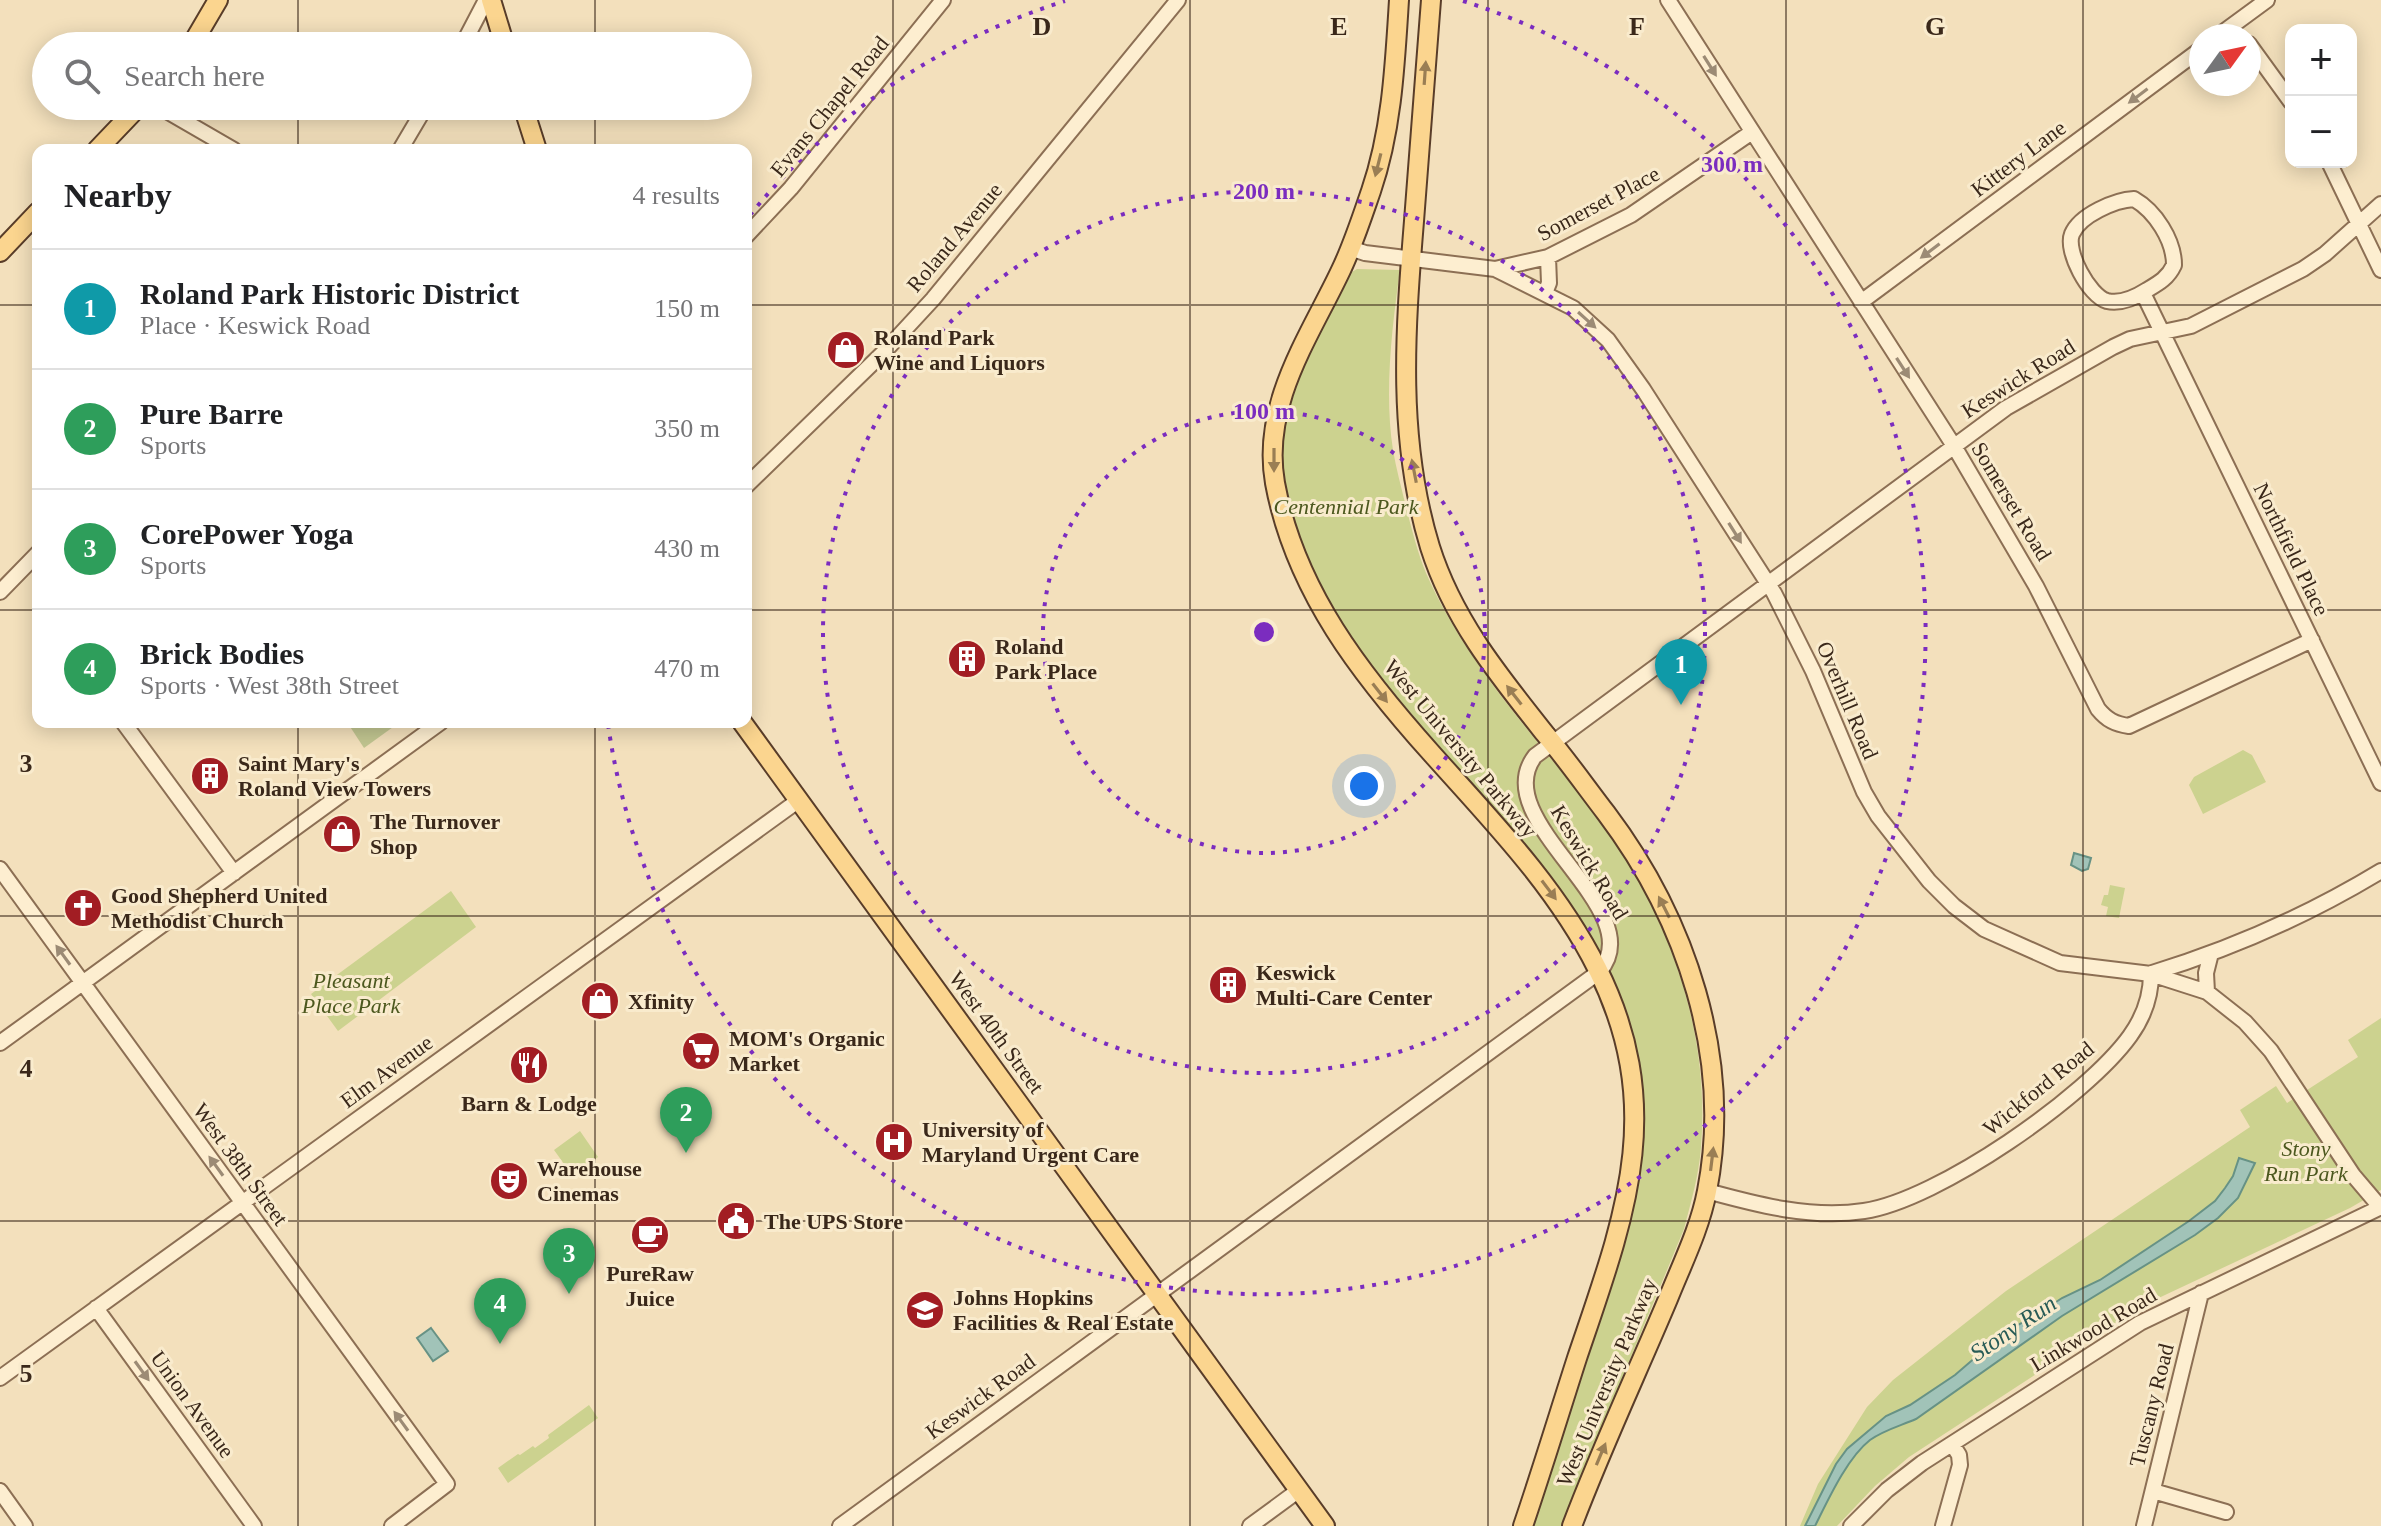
<!DOCTYPE html>
<meta charset="utf-8">
<style>
body{margin:0;font-family:Georgia,serif;background:#f2f2f2;color:#202124}
.controls{position:absolute;right:24px;top:24px;display:grid;overflow:hidden;border-radius:16px;box-shadow:0 4px 20px #0003}
.controls button{width:72px;height:72px;display:grid;place-items:center;padding:0;border:0;border-bottom:2px solid #e0e0e0;background:#fff;color:#202124;font:40px sans-serif}
.compass{position:absolute;left:2189px;top:24px;width:72px;height:72px;border-radius:50%;background:#fff;box-shadow:0 4px 20px #0003;rotate:57deg}
.you{position:absolute;left:1364px;top:786px;width:28px;height:28px;margin:-20px;border:6px solid #fff;border-radius:50%;background:#1a73e8;box-shadow:0 0 0 12px #1a73e833}
.badge{display:grid;place-items:center;width:52px;height:52px;border-radius:50%;background:#2563eb;color:#fff;font-size:26px;font-weight:700}
.pin{position:absolute;translate:-50% -66px;filter:drop-shadow(0 2px 4px #0008)}
.pin::after{content:'';position:absolute;top:42px;width:28px;height:24px;background:inherit;clip-path:polygon(0 0,100% 0,50% 100%)}
.list{margin:0;padding:0;list-style:none}
h2{display:flex;justify-content:space-between;align-items:center;height:104px;margin:0;padding:0 32px;font-size:34px}
h2 small{font-size:26px;font-weight:400;color:#757577}
.list li{display:grid;grid-template-columns:52px 1fr auto;gap:24px;align-items:center;box-sizing:border-box;height:120px;padding:0 32px;border-top:2px solid #e0e0e0}
.list b{display:block;font-size:30px;white-space:nowrap}
.list p{margin:0;font-size:26px;white-space:nowrap;color:#757577}
.list em{font-size:26px;font-style:normal;color:#757577}
.icon{flex:none;width:44px;height:44px;fill:none;stroke:currentColor;stroke-width:2;stroke-linecap:round;stroke-linejoin:round}
.map{position:relative;flex:none;width:2381px;height:1526px;overflow:hidden}
.search{position:absolute;background:#fff;box-shadow:0 4px 20px #0003;left:32px;top:32px;width:720px;height:88px;display:flex;align-items:center;gap:20px;box-sizing:border-box;padding:0 28px;border-radius:44px;color:#757577;font-size:30px}
.panel{position:absolute;background:#fff;box-shadow:0 4px 20px #0003;left:32px;top:144px;width:720px;height:584px;border-radius:16px}
.map>svg:first-child{display:block}
.green{fill:#ccd28f}
.cemetery{fill:#c1c590}
.water{fill:#a1c3b8;stroke:#679285;stroke-width:2}
.lines{fill:none;stroke-linecap:round;stroke-linejoin:round}
.minor-casing{stroke:#8c6f54;stroke-width:18}
.major-casing{stroke:#593d29;stroke-width:22}
.minor{stroke:#fdeed0;stroke-width:14}
.major{stroke:#fbd58f;stroke-width:18}
.oneway{fill:#9c8b75}
.oneway2{fill:#9a7e54}
.grid{fill:none;stroke:#3a281a;stroke-width:2;stroke-opacity:0.55}
.ring{fill:none;stroke:#7b2cbf;stroke-width:4;stroke-dasharray:4 8}
.labels{text-anchor:middle;stroke-width:6;stroke-linejoin:round;paint-order:stroke}
.street-label{font-size:22px;fill:#3a281a;stroke:#f9ebcd}
.poi-label{font-size:22px;font-weight:bold;fill:#3a281a;stroke:#f9ebcd;text-anchor:start}
.park-label{font-size:22px;font-style:italic;fill:#4c581e;stroke:#f9ebcd}
.water-label{font-size:24px;font-style:italic;fill:#285b56;stroke:#f9ebcd}
.grid-label{font-size:26px;text-anchor:middle;font-weight:bold;fill:#3a281a;stroke:#f9ebcd;stroke-width:6;stroke-linejoin:round;paint-order:stroke}
.centre{fill:#7b2cbf;stroke:#f9ebcd;stroke-width:4}
.ring-label{font-size:24px;text-anchor:middle;font-weight:bold;fill:#7b2cbf;stroke:#f9ebcd;stroke-width:6;stroke-linejoin:round;paint-order:stroke}
</style>
<div class="map">
<svg width="2381" height="1526" viewBox="0 0 2381 1526">
<rect width="100%" height="100%" fill="#f3e0bc"/>
<!-- green -->
<path class="green" d="M 1357,269 L 1400,270 C 1392,327 1384,393 1393,450 C 1396,468 1401,486 1405,503 C 1411,526 1417,551 1426,573 C 1465,662 1533,734 1592,810 C 1665,905 1711,1025 1701,1147 C 1699,1175 1691,1202 1684,1229 L 1561,1526 L 1528,1526 L 1592,1336 L 1640,1075 C 1631,1029 1617,994 1597,952 L 1355,650 L 1318,590 L 1291,528 L 1278,456 L 1290,390 L 1345,276 Z
M 2243,750 L 2252,755 L 2266,782 L 2203,814 L 2189,785 L 2194,777 Z
M 2110,885 L 2125,888 L 2119,918 L 2106,916 L 2108,907 L 2101,905 L 2104,895 L 2108,895 Z
M 451,891 L 476,927 L 338,1031 L 311,994 Z
M 2381,1018 L 2381,1190 L 2350,1208 L 2148,1303 L 2102,1331 L 1909,1457 L 1875,1486 L 1837,1526 L 1800,1526 L 1818,1484 L 1867,1407 L 1893,1380 L 2006,1291 L 2250,1127 L 2240,1110 L 2276,1086 L 2287,1103 L 2358,1057 L 2348,1040 Z
M 580,1131 L 598,1157 L 572,1175 L 554,1150 Z
M 589,1405 L 598,1418 L 508,1483 L 498,1468 L 518,1454 L 520,1455 L 533,1446 L 535,1448 L 549,1438 L 548,1435 Z"/>
<!-- cemetery -->
<path class="cemetery" d="M 347,722 L 400,722 L 364,748 Z"/>
<!-- water -->
<path class="water" d="M 2074,853 L 2091,858 L 2088,869 L 2082,871 L 2071,865 Z
M 2239,1158 L 2255,1163 L 2238,1198 L 2218,1218 L 2195,1235 L 2062,1316 L 1916,1419 C 1900,1426 1884,1430 1870,1440 C 1847,1458 1828,1500 1815,1526 L 1805,1526 L 1836,1464 L 1847,1449 L 1886,1416 L 1910,1405 L 1955,1375 L 2006,1331 L 2035,1316 L 2062,1298 L 2100,1280 L 2189,1221 L 2215,1201 L 2225,1188 L 2233,1176 Z
M 431,1328 L 448,1351 L 433,1361 L 417,1338 Z"/>
<g class="lines">
<defs>
<path id="minor" d="M 1668,0 L 1954,446 L 2036,586 L 2098,709 C 2107,720 2115,724 2129,726 L 2312,640
M 2218,36 L 2267,0
M 2249,44 L 2291,102
M 462,46 L 486,0
M 158,106 L 234,150
M 400,150 L 426,106
M 2329,162 L 2381,270
M 2134,199 C 2155,211 2174,240 2174,265 C 2168,278 2159,283 2147,290 C 2136,297 2120,304 2107,301 C 2089,296 2065,251 2072,234 C 2080,215 2115,200 2134,199 Z
M 746,236 L 791,188 L 943,0
M 1350,248 L 1365,253 L 1495,269 L 1573,308 L 1608,340 L 1643,389 L 1774,593 L 1813,671 L 1864,792 L 1878,816 L 1929,881 L 1954,906 L 1984,929 L 2060,963 L 2151,974 L 2207,992 L 2245,1022 L 2271,1051 L 2353,1175 L 2381,1208
M 1495,269 L 1548,257 L 1631,215 L 1752,132
M 1545,293 L 1549,283 L 1548,257
M 2143,293 L 2381,783
M 1861,302 L 2201,49
M 746,486 L 884,352 L 933,299 L 1178,0
M 0,592 L 38,553
M 123,722 L 234,873
M 0,869 L 447,1484 L 392,1526
M 2152,973 C 2231,949 2310,914 2381,871
M 2207,992 L 2206,973 L 2211,953
M 0,1043 L 441,722
M 1707,1191 C 1758,1205 1811,1219 1864,1211 C 1938,1200 2086,1097 2130,1036 C 2143,1018 2151,996 2151,974
M 96,1308 L 254,1526
M 0,1378 L 799,800
M 0,1491 L 25,1526
M 2153,1491 L 2226,1512
M 840,1526 L 1599,972 C 1654,910 1485,821 1535,756 L 2006,408 L 2113,347 L 2130,339 L 2191,326 L 2303,269 L 2325,254 L 2381,204
M 1250,1526 L 1299,1490
M 1851,1526 L 1887,1490 L 1922,1463 L 2140,1323 L 2381,1207
M 1943,1526 L 1960,1465 L 1959,1455 L 1952,1444
M 2144,1526 L 2201,1293"/>
<path id="major" d="M 491,0 L 505,46
M 1399,0 C 1395,64 1392,130 1371,191 C 1362,217 1353,245 1341,270 C 1310,336 1261,404 1275,483 C 1295,591 1362,676 1433,755 C 1493,822 1557,888 1597,968 C 1668,1110 1624,1219 1577,1358 C 1559,1414 1542,1470 1523,1526
M 1431,0 C 1425,74 1420,148 1414,221 C 1405,332 1397,439 1430,547 C 1453,620 1499,676 1546,735 C 1567,760 1586,787 1606,813 C 1686,919 1733,1058 1707,1191 C 1700,1228 1682,1264 1668,1299 C 1636,1375 1601,1449 1572,1526
M 191,46 L 218,0
M 523,106 L 537,150
M 97,150 L 139,106
M 0,252 L 38,212
M 742,722 L 1325,1526"/>
</defs>
<!-- minor casing -->
<use href="#minor" class="minor-casing"/>
<!-- major casing -->
<use href="#major" class="major-casing"/>
<!-- minor -->
<use href="#minor" class="minor"/>
<!-- major -->
<use href="#major" class="major"/>
</g>
<!-- one-way arrows -->
<defs><path id="oneway-solid" d="M-6-.8H1V-3.2L6.5 0L1 3.2V.8H-6Z" transform="scale(2)"/></defs>
<g class="oneway">
<use href="#oneway-solid" transform="translate(1710 66) rotate(58)"/>
<use href="#oneway-solid" transform="translate(2138 96) rotate(143)"/>
<use href="#oneway-solid" transform="translate(1930 251) rotate(143)"/>
<use href="#oneway-solid" transform="translate(1587 320) rotate(42)"/>
<use href="#oneway-solid" transform="translate(1903 368) rotate(57)"/>
<use href="#oneway-solid" transform="translate(1735 533) rotate(58)"/>
<use href="#oneway-solid" transform="translate(63 955) rotate(-126)"/>
<use href="#oneway-solid" transform="translate(216 1166) rotate(-126)"/>
<use href="#oneway-solid" transform="translate(142 1371) rotate(54)"/>
<use href="#oneway-solid" transform="translate(401 1421) rotate(-126)"/>
</g>
<g class="oneway2">
<use href="#oneway-solid" transform="translate(1425 73) rotate(-86)"/>
<use href="#oneway-solid" transform="translate(1378 165) rotate(104)"/>
<use href="#oneway-solid" transform="translate(1274 460) rotate(90)"/>
<use href="#oneway-solid" transform="translate(1414 471) rotate(-101)"/>
<use href="#oneway-solid" transform="translate(1380 693) rotate(52)"/>
<use href="#oneway-solid" transform="translate(1514 695) rotate(-128)"/>
<use href="#oneway-solid" transform="translate(1549 890) rotate(53)"/>
<use href="#oneway-solid" transform="translate(1664 907) rotate(-117)"/>
<use href="#oneway-solid" transform="translate(1712 1159) rotate(-83)"/>
<use href="#oneway-solid" transform="translate(1601 1454) rotate(-67)"/>
</g>
<!-- grid -->
<path class="grid" d="M 298,0 L 298,46M 595,0 L 595,46M 893,0 L 893,1526M 1190,0 L 1190,1526M 1488,0 L 1488,1526M 1786,0 L 1786,1526M 2083,0 L 2083,1526M 298,106 L 298,150M 595,106 L 595,150M 0,305 L 38,305M 746,305 L 2381,305M 0,610 L 38,610M 746,610 L 2381,610M 298,722 L 298,1526M 595,722 L 595,1526M 0,916 L 2381,916M 0,1221 L 2381,1221"/>
<!-- distance rings -->
<g class="ring">
<circle cx="1264" cy="632" r="221"/>
<circle cx="1264" cy="632" r="441"/>
<path d="M750 215A662 662 0 0 1 1065 1M1463 1A662 662 0 1 1 608 724"/>
</g>
<!-- icons -->
<defs>
<symbol id="shop-disc" viewBox="-11 -11 22 22"><circle r="9.5" fill="#a21d23" stroke="#f9ebcd"/><path d="M-5-2.5h2.3a2.7 3.5 0 0 1 5.4 0H5L5.5 6h-11ZM-1.5-2.5h3a1.5 2.3 0 0 0-3 0Z" fill="#fff"/></symbol>
<symbol id="building-disc" viewBox="-11 -11 22 22"><circle r="9.5" fill="#a21d23" stroke="#f9ebcd"/><path d="M-4-6H4V6H1V3H-1V6H-4ZM-2.5-4.3h1.7v1.8h-1.7ZM.8-4.3h1.7v1.8H.8ZM-2.5-1h1.7V.8h-1.7ZM.8-1h1.7V.8H.8Z" fill="#fff"/></symbol>
<symbol id="church-disc" viewBox="-11 -11 22 22"><circle r="9.5" fill="#a21d23" stroke="#f9ebcd"/><path d="M-1.2-6h2.4v3.5h3.3v2.4h-3.3V6h-2.4V-.1h-3.3v-2.4h3.3Z" fill="#fff"/></symbol>
<symbol id="supermarket-disc" viewBox="-11 -11 22 22"><circle r="9.5" fill="#a21d23" stroke="#f9ebcd"/><path d="M-6-5.5h2.5l.6 2H6L4.5 2H-2.5L-4.4-4H-6ZM-1.5 3.2a1.3 1.3 0 1 0 .1 0ZM3 3.2a1.3 1.3 0 1 0 .1 0Z" fill="#fff"/></symbol>
<symbol id="restaurant-disc" viewBox="-11 -11 22 22"><circle r="9.5" fill="#a21d23" stroke="#f9ebcd"/><path d="M-5-6h1v4h1v-4h1v4h1v-4h1v5L-1.5 .5V6h-2V.5L-5-1ZM5-6V6H3V1.5H1.5Q1.5-4 5-6Z" fill="#fff"/></symbol>
<symbol id="hospital-disc" viewBox="-11 -11 22 22"><circle r="9.5" fill="#a21d23" stroke="#f9ebcd"/><path d="M-5-5h3v3.5h4V-5h3V5h-3V1.5h-4V5h-3Z" fill="#fff"/></symbol>
<symbol id="theatre-disc" viewBox="-11 -11 22 22"><circle r="9.5" fill="#a21d23" stroke="#f9ebcd"/><path d="M-5-5.5Q0-4 5-5.5V0Q5 5 0 6Q-5 5-5 0ZM-3.3-2.5H-1v1.5H-3.3ZM1-2.5H3.3v1.5H1ZM-2.8 1Q0 5.5 2.8 1Z" fill="#fff"/></symbol>
<symbol id="civic-disc" viewBox="-11 -11 22 22"><circle r="9.5" fill="#a21d23" stroke="#f9ebcd"/><path d="M-.6-6.5H3V-4.5H.6V-3L4-1V1h2V6H-6V1h2V-1L-.6-3ZM-1.2 2.5V6h2.4V2.5Z" fill="#fff"/></symbol>
<symbol id="cafe-disc" viewBox="-11 -11 22 22"><circle r="9.5" fill="#a21d23" stroke="#f9ebcd"/><path d="M-5.5-4.5H6V0H3Q3 3.5 0 3.5H-2.5Q-5.5 3.5-5.5 0ZM3-3.2v2h1.7v-2ZM-6 4.5H4V6H-6Z" fill="#fff"/></symbol>
<symbol id="university-disc" viewBox="-11 -11 22 22"><circle r="9.5" fill="#a21d23" stroke="#f9ebcd"/><path d="M0-5L7-2L0 1L-7-2ZM-4 1L0 2.5L4 1V4Q0 6-4 4Z" fill="#fff"/></symbol>
</defs>
<g fill-rule="evenodd">
<use href="#shop-disc" x="824" y="328" width="44" height="44"/>
<use href="#building-disc" x="945" y="637" width="44" height="44"/>
<use href="#building-disc" x="188" y="754" width="44" height="44"/>
<use href="#shop-disc" x="320" y="812" width="44" height="44"/>
<use href="#church-disc" x="61" y="886" width="44" height="44"/>
<use href="#building-disc" x="1206" y="963" width="44" height="44"/>
<use href="#shop-disc" x="578" y="979" width="44" height="44"/>
<use href="#supermarket-disc" x="679" y="1029" width="44" height="44"/>
<use href="#restaurant-disc" x="507" y="1043" width="44" height="44"/>
<use href="#hospital-disc" x="872" y="1120" width="44" height="44"/>
<use href="#theatre-disc" x="487" y="1159" width="44" height="44"/>
<use href="#civic-disc" x="714" y="1199" width="44" height="44"/>
<use href="#cafe-disc" x="628" y="1213" width="44" height="44"/>
<use href="#university-disc" x="903" y="1288" width="44" height="44"/>
</g>
<g class="labels">
<!-- street labels -->
<g class="street-label">
<text transform="translate(829 106) rotate(-51)" y="8">Evans Chapel Road</text>
<text transform="translate(2018 158) rotate(-37)" y="8">Kittery Lane</text>
<text transform="translate(1598 203) rotate(-28)" y="8">Somerset Place</text>
<text transform="translate(954 237) rotate(-50)" y="8">Roland Avenue</text>
<text transform="translate(2018 378) rotate(-32)" y="8">Keswick Road</text>
<text transform="translate(2012 501) rotate(59)" y="8">Somerset Road</text>
<text transform="translate(2292 549) rotate(64)" y="8">Northfield Place</text>
<text transform="translate(1848 700) rotate(67)" y="8">Overhill Road</text>
<text transform="translate(1461 748) rotate(50)" y="8">West University Parkway</text>
<text transform="translate(1590 862) rotate(59)" y="8">Keswick Road</text>
<text transform="translate(997 1032) rotate(54)" y="8">West 40th Street</text>
<text transform="translate(386 1071) rotate(-36)" y="8">Elm Avenue</text>
<text transform="translate(2038 1088) rotate(-39)" y="8">Wickford Road</text>
<text transform="translate(241 1164) rotate(54)" y="8">West 38th Street</text>
<text transform="translate(2093 1329) rotate(-31)" y="8">Linkwood Road</text>
<text transform="translate(1606 1382) rotate(-67)" y="8">West University Parkway</text>
<text transform="translate(980 1396) rotate(-36)" y="8">Keswick Road</text>
<text transform="translate(193 1404) rotate(54)" y="8">Union Avenue</text>
<text transform="translate(2151 1405) rotate(-76)" y="8">Tuscany Road</text>
</g>
<!-- poi labels -->
<g class="poi-label">
<text x="874" y="345">Roland Park<tspan x="874" dy="25">Wine and Liquors</tspan></text>
<text x="995" y="654">Roland<tspan x="995" dy="25">Park Place</tspan></text>
<text x="238" y="771">Saint Mary's<tspan x="238" dy="25">Roland View Towers</tspan></text>
<text x="370" y="829">The Turnover<tspan x="370" dy="25">Shop</tspan></text>
<text x="111" y="903">Good Shepherd United<tspan x="111" dy="25">Methodist Church</tspan></text>
<text x="1256" y="980">Keswick<tspan x="1256" dy="25">Multi-Care Center</tspan></text>
<text x="628" y="1009">Xfinity</text>
<text x="729" y="1046">MOM's Organic<tspan x="729" dy="25">Market</tspan></text>
<text x="529" y="1111" text-anchor="middle">Barn &amp; Lodge</text>
<text x="922" y="1137">University of<tspan x="922" dy="25">Maryland Urgent Care</tspan></text>
<text x="537" y="1176">Warehouse<tspan x="537" dy="25">Cinemas</tspan></text>
<text x="764" y="1229">The UPS Store</text>
<text x="650" y="1281" text-anchor="middle">PureRaw<tspan x="650" dy="25">Juice</tspan></text>
<text x="953" y="1305">Johns Hopkins<tspan x="953" dy="25">Facilities &amp; Real Estate</tspan></text>
</g>
<!-- park labels -->
<g class="park-label">
<text x="1346" y="514">Centennial Park</text>
<text x="351" y="988">Pleasant<tspan x="351" dy="25">Place Park</tspan></text>
<text x="2306" y="1156">Stony<tspan x="2306" dy="25">Run Park</tspan></text>
</g>
<!-- water labels -->
<g class="water-label">
<text transform="translate(2013 1328) rotate(-34)" y="8">Stony Run</text>
</g>
</g>
<g class="grid-label">
<text x="1042" y="35">D</text>
<text x="1339" y="35">E</text>
<text x="1637" y="35">F</text>
<text x="1935" y="35">G</text>
<text x="26" y="772">3</text>
<text x="26" y="1077">4</text>
<text x="26" y="1382">5</text>
</g>
<circle cx="1264" cy="632" r="12" class="centre"/>
<g class="ring-label">
<text x="1732" y="172">300 m</text>
<text x="1264" y="199">200 m</text>
<text x="1264" y="419">100 m</text>
</g>
</svg>
<div class="controls">
<button>+</button>
<button>−</button>
</div>
<svg class="compass" viewBox="-18 -18 36 36"><path d="M0-13l5 13h-10z" fill="#e53935"/><path d="M0 13l5-13h-10z" fill="#757577"/></svg>
<div class="you"></div>
<div class="pin badge" style="left:1681px;top:705px;background:#0f9aa8">1</div>
<div class="pin badge" style="left:686px;top:1153px;background:#2e9e5b">2</div>
<div class="pin badge" style="left:569px;top:1294px;background:#2e9e5b">3</div>
<div class="pin badge" style="left:500px;top:1344px;background:#2e9e5b">4</div>
<div class="search"><svg class="icon" aria-label="search" viewBox="0 0 24 24"><circle cx="10" cy="10" r="6"/><path d="M15 15l6 6"/></svg>Search here</div>
<section class="panel">
<h2>Nearby<small>4 results</small></h2>
<ul class="list">
<li><span class="badge" style="background:#0f9aa8">1</span><div><b>Roland Park Historic District</b><p>Place · Keswick Road</p></div><em>150 m</em></li>
<li><span class="badge" style="background:#2e9e5b">2</span><div><b>Pure Barre</b><p>Sports</p></div><em>350 m</em></li>
<li><span class="badge" style="background:#2e9e5b">3</span><div><b>CorePower Yoga</b><p>Sports</p></div><em>430 m</em></li>
<li><span class="badge" style="background:#2e9e5b">4</span><div><b>Brick Bodies</b><p>Sports · West 38th Street</p></div><em>470 m</em></li>
</ul>
</section>
</div>
